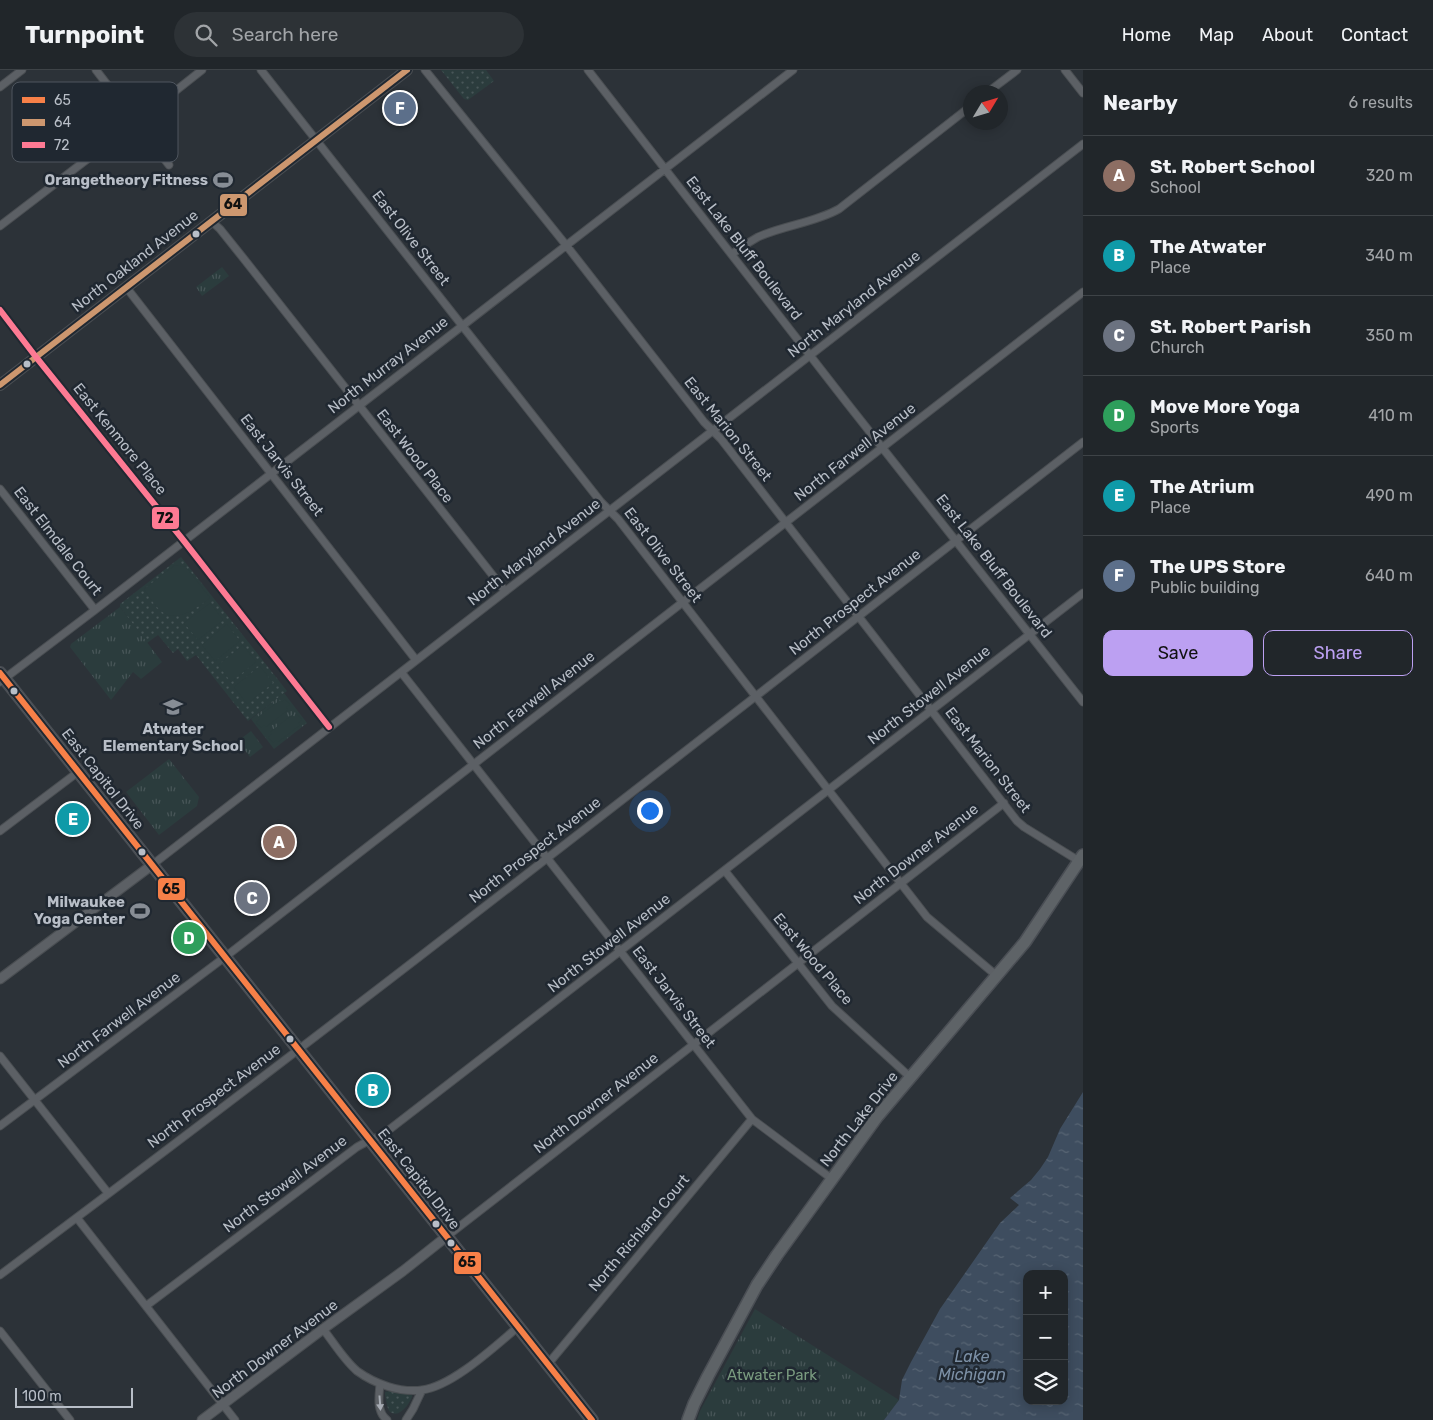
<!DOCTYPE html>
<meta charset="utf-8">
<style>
body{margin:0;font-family:Rubik,sans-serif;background:#2d3236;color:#f1f3f6}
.controls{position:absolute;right:15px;bottom:15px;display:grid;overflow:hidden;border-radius:10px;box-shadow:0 2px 12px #0003}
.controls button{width:45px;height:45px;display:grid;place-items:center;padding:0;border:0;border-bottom:1px solid #3e4347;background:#21262a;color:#f1f3f6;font:25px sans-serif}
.compass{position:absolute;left:963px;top:15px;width:45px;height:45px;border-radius:50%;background:#21262a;box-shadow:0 2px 12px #0003;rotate:52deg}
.scale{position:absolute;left:15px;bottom:12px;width:118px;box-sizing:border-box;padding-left:5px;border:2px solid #b8bec7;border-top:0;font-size:14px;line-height:18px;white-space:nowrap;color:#b8bec7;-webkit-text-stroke:4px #202831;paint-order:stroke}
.you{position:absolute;left:649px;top:740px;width:18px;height:18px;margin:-12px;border:4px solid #fff;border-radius:50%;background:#1a73e8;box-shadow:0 0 0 8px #1a73e833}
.badge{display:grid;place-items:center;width:32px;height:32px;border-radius:50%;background:#bca0f2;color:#fff;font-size:16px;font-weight:700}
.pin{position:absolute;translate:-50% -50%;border:2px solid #fff;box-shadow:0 1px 5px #0006}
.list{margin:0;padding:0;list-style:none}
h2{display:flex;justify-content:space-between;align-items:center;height:65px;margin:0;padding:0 20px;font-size:21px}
h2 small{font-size:16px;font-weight:400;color:#a2a5a8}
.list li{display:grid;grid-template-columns:32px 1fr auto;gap:15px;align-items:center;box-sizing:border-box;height:80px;padding:0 20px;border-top:1px solid #3e4347}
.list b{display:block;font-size:19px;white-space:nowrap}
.list p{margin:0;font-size:16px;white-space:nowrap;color:#a2a5a8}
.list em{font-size:16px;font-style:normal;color:#a2a5a8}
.actions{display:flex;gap:10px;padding:15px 20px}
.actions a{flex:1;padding:11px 0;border:1px solid #bca0f2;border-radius:10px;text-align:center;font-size:18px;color:#bca0f2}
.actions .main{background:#bca0f2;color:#111}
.icon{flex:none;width:28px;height:28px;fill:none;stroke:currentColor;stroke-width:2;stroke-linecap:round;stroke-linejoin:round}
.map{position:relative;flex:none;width:1083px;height:1350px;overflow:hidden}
header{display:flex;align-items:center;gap:30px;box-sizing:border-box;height:70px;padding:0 25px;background:#21262a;border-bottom:1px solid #3e4347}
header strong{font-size:24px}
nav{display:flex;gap:28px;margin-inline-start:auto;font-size:18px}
.search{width:350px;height:45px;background:#2d3236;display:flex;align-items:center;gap:12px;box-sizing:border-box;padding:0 18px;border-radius:28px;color:#a2a5a8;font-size:19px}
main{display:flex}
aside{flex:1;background:#21262a}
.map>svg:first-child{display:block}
.grass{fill:url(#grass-dots)}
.park{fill:url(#park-tufts)}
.pitch{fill:#2b3c3d}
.water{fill:url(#water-ripples);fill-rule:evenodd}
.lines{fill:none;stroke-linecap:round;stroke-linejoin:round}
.minor-casing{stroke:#4a4e52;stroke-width:9}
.tertiary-casing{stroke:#4a4e52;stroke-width:11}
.secondary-casing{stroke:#4a4e52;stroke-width:12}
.primary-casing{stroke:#4a4e54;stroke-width:14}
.minor{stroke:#5c6065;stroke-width:7}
.tertiary{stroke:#5c6065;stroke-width:9}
.secondary{stroke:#60646a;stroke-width:10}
.primary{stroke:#5e6367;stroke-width:11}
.bus-1-casing{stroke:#202831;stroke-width:10}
.bus-2-casing{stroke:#202831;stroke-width:10}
.bus-3-casing{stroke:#202831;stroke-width:10}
.bus-1{stroke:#f78048;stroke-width:6}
.bus-2{stroke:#cd976f;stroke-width:6}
.bus-3{stroke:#fe7a93;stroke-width:6}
.oneway{fill:#a6abb3}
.bus-dot{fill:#b8bec7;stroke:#202831;stroke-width:2}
.labels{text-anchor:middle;stroke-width:5;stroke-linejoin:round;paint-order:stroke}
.poi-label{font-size:15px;font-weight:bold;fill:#b8bec7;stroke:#202831;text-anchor:end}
.street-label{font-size:15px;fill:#b8bec7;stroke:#202831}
.park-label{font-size:15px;fill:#799a7f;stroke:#202831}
.water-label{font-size:16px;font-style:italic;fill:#7c90a6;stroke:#202831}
.key{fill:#202831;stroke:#4e555e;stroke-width:1}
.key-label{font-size:14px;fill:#b8bec7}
.line-badge{stroke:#202831;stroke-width:2}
.pale-badge-label{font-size:14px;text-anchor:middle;font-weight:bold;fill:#111}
</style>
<header>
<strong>Turnpoint</strong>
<div class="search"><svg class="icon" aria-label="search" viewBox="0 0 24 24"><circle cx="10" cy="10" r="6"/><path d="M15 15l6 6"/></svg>Search here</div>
<nav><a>Home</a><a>Map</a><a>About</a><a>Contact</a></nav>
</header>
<main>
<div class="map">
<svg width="1083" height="1350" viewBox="0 0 1083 1350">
<defs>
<pattern id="grass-dots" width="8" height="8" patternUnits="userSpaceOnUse" patternTransform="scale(1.25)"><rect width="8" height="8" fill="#2b3c3d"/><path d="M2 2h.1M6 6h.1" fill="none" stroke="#485658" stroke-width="1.8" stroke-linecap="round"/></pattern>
<pattern id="park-tufts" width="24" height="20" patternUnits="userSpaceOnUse" patternTransform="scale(1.25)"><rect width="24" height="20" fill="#2b3c3d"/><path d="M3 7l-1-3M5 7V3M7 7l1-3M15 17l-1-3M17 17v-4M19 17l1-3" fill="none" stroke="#485658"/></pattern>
<pattern id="water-ripples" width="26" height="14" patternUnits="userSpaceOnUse" patternTransform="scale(1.25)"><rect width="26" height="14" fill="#3e4d5f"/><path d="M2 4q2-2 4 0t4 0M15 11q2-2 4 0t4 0" fill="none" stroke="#586574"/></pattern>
</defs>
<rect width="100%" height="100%" fill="#2c3238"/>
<!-- grass -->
<path class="grass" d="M 441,0 L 486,0 L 494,11 L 468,30 L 464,29 Z
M 181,487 L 287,621 L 248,651 L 196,585 L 187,591 L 178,579 L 173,583 L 158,565 L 147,573 L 120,537 L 120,534 Z
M 389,1321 L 412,1325 L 412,1327 C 409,1334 399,1350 389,1341 C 387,1337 386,1329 385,1325 L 385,1322 Z"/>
<!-- park -->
<path class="park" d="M 222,197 L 229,206 L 202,226 L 196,217 Z
M 120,537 L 162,592 L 141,609 L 133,602 L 111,630 L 70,577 L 71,574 Z
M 284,623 L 307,653 L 274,679 L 251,649 Z
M 251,661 L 263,677 L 250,687 L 238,671 Z
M 169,689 L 199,727 L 197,736 L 159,765 L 126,722 Z
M 755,1239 L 899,1330 L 884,1350 L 697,1350 L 700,1341 Z"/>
<!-- pitch -->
<path class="pitch" d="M 175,495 L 186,497 L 210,528 C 197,538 176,554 161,541 C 154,535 149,526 144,519 Z
M 210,533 L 223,550 L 198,570 L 184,553 Z
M 227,554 L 240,571 L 215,591 L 202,575 Z
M 243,575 L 256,592 L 231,612 L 218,595 Z
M 260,596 L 273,613 L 247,634 L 234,617 Z
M 285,629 L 290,635 L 286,637 L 288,640 L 266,657 L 264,655 L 261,658 L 256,652 L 260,649 L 258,647 L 280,630 L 282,632 Z
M 297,644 L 302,650 L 298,653 L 300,655 L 278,672 L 276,670 L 273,673 L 268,667 L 272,664 L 270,662 L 292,645 L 294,647 Z"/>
<!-- water -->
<path class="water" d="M 1083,1022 L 1083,1350 L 884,1350 L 899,1330 L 902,1310 L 911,1292 L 940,1239 L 1000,1153 L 1019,1135 L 1010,1128 L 1031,1110 L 1040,1099 L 1048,1087 L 1060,1059 ZM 1027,1204 L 1064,1204 L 1064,1331 L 1027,1331 Z"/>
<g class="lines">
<defs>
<path id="minor" d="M 96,0 L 169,95
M 261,0 L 601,432 L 618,449 L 927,847 L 997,906
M 425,0 L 566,175 L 704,352 L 721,369 L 1017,751 L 1024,757 L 1079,791
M 588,0 L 847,333 L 1083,632
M 1065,0 L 1083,23
M 0,17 L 22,0
M 988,22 L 1017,0
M 211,151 L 220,159 L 244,189 L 505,521
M 0,156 L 145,45 L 202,0
M 732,184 C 740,178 749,172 758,167 C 784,155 814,153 839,139 L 971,36
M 126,217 L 416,590
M 0,240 L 36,287 L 184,471 L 329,657
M 0,419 L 95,540
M 401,602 L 752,1049 L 832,1109
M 0,612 L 95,540 L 793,0
M 0,761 L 78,702
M 152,795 L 1083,74
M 725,801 L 832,936 L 910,1007
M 0,986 L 108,1123
M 0,1056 L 225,887 L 1083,222
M 77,1148 L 235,1350
M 446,1167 L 1004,733
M 0,1205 C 365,933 723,651 1083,372
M 146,1236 L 357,1077 L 370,1070 L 381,1066 L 1083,523
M 323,1259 C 334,1273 344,1290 357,1301 C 375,1314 400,1323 422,1320 C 453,1316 495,1276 518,1257
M 0,1261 L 70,1350
M 548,1294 L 752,1049
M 380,1314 C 379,1326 376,1341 387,1350
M 406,1350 L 413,1339 L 422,1320"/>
<path id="tertiary" d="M 0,909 L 152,795
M 202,1350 L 323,1259 L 403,1201 L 446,1167"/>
<path id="secondary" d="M 0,315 L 407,0"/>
<path id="primary" d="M 0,603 L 592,1350
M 688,1350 L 694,1334 L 708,1306 L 757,1215 L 777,1185 L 877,1047 L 1025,872 L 1083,785"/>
</defs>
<!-- minor casing -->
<use href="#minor" class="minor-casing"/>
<!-- tertiary casing -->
<use href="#tertiary" class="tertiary-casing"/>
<!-- secondary casing -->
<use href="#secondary" class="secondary-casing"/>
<!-- primary casing -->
<use href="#primary" class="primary-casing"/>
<!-- minor -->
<use href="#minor" class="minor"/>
<!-- tertiary -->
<use href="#tertiary" class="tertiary"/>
<!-- secondary -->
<use href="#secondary" class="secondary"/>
<!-- primary -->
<use href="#primary" class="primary"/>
<defs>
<path id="bus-1" d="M 0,603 L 592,1350"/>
<path id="bus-2" d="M 0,315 L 407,0"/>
<path id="bus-3" d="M 0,240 L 36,287 L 184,471 L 329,657"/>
</defs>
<!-- bus-1 casing -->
<use href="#bus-1" class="bus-1-casing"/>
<!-- bus-2 casing -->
<use href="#bus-2" class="bus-2-casing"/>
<!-- bus-3 casing -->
<use href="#bus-3" class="bus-3-casing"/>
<!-- bus-1 -->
<use href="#bus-1" class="bus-1"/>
<!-- bus-2 -->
<use href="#bus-2" class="bus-2"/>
<!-- bus-3 -->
<use href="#bus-3" class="bus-3"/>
</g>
<!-- one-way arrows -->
<defs><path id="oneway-solid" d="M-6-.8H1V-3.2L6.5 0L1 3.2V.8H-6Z" transform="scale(1.25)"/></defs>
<use class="oneway" href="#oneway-solid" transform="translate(380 1333) rotate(86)"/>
<!-- icons -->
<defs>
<symbol id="stadium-bare" viewBox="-9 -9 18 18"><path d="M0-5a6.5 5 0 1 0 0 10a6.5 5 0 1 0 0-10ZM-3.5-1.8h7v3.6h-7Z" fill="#878d95" stroke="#202831" stroke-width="2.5" paint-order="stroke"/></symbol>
<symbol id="school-bare" viewBox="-9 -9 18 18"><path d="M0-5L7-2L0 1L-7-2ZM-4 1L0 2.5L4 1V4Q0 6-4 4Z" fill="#878d95" stroke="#202831" stroke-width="2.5" paint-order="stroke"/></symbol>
</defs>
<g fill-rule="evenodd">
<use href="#stadium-bare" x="209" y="96" width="28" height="28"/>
<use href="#school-bare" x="159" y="623" width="28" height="28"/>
<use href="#stadium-bare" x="126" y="827" width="28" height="28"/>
</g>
<!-- markers -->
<g class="bus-dot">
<circle cx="196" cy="164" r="4.5"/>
<circle cx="27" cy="294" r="4.5"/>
<circle cx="14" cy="621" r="4.5"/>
<circle cx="142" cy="782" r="4.5"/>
<circle cx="290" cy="969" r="4.5"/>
<circle cx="436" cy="1154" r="4.5"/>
<circle cx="451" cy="1173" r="4.5"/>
</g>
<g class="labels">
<!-- poi labels -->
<g class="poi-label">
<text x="208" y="115">Orangetheory Fitness</text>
<text x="173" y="664" text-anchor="middle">Atwater<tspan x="173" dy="17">Elementary School</tspan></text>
<text x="125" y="837">Milwaukee<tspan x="125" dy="17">Yoga Center</tspan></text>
</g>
<!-- street labels -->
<g class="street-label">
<text transform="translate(411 168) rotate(52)" y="5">East Olive Street</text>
<text transform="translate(744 178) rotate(52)" y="5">East Lake Bluff Boulevard</text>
<text transform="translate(135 191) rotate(-38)" y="5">North Oakland Avenue</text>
<text transform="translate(854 234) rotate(-38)" y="5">North Maryland Avenue</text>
<text transform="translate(388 295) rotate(-38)" y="5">North Murray Avenue</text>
<text transform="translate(728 359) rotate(51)" y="5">East Marion Street</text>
<text transform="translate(120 369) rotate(51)" y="5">East Kenmore Place</text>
<text transform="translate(855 382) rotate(-38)" y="5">North Farwell Avenue</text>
<text transform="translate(415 386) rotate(52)" y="5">East Wood Place</text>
<text transform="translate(282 395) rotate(52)" y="5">East Jarvis Street</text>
<text transform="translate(58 471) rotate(52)" y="5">East Elmdale Court</text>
<text transform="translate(534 482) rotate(-38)" y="5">North Maryland Avenue</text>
<text transform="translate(663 485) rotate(52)" y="5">East Olive Street</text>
<text transform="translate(994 496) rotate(52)" y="5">East Lake Bluff Boulevard</text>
<text transform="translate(855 532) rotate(-38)" y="5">North Prospect Avenue</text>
<text transform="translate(929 625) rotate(-38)" y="5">North Stowell Avenue</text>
<text transform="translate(534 630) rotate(-38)" y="5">North Farwell Avenue</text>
<text transform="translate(988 690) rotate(52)" y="5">East Marion Street</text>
<text transform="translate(103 709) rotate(52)" y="5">East Capitol Drive</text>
<text transform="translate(535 780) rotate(-38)" y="5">North Prospect Avenue</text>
<text transform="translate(916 784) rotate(-38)" y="5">North Downer Avenue</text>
<text transform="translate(609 873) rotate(-38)" y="5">North Stowell Avenue</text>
<text transform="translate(813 889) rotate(50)" y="5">East Wood Place</text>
<text transform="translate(674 927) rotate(52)" y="5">East Jarvis Street</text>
<text transform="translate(119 950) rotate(-37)" y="5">North Farwell Avenue</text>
<text transform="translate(214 1026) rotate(-37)" y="5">North Prospect Avenue</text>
<text transform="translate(596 1033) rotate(-38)" y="5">North Downer Avenue</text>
<text transform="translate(859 1049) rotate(-52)" y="5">North Lake Drive</text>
<text transform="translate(419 1109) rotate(52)" y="5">East Capitol Drive</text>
<text transform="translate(285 1114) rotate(-37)" y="5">North Stowell Avenue</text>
<text transform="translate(639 1163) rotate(-50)" y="5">North Richland Court</text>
<text transform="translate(275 1279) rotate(-37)" y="5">North Downer Avenue</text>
</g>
<!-- park labels -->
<g class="park-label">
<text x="772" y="1310">Atwater Park</text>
</g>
<!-- water labels -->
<g class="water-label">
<text x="972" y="1292">Lake<tspan x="972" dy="18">Michigan</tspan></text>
</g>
</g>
<!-- legend -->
<rect x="12" y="12" width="166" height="80" rx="8" class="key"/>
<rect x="22" y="27" width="23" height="6" fill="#f78048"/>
<rect x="22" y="49" width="23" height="7" fill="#cd976f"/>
<rect x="22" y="72" width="23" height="6" fill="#fe7a93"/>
<g class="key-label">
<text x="54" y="35">65</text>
<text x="54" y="57">64</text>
<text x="54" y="80">72</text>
</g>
<g class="line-badge">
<rect x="219" y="123" width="29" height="24" rx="5" fill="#cd976f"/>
<rect x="151" y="436" width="29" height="24" rx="5" fill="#fe7a93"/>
<rect x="157" y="807" width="29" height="24" rx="5" fill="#f78048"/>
<rect x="453" y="1181" width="29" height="24" rx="5" fill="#f78048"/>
</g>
<g class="pale-badge-label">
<text x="233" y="139">64</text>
<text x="165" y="453">72</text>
<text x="171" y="824">65</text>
<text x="467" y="1197">65</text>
</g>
</svg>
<div class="controls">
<button>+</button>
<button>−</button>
<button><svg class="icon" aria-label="layers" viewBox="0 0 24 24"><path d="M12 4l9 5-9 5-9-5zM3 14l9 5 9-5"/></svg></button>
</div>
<svg class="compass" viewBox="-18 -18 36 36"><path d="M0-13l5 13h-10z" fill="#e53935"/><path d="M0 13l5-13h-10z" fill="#a2a5a8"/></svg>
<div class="scale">100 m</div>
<div class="you"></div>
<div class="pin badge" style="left:279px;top:772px;background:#8d6e63">A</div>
<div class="pin badge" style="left:373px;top:1020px;background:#0f9aa8">B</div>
<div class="pin badge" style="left:252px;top:828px;background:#6b7280">C</div>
<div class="pin badge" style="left:189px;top:868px;background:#2e9e5b">D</div>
<div class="pin badge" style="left:73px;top:749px;background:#0f9aa8">E</div>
<div class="pin badge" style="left:400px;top:38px;background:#5c6f8a">F</div>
</div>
<aside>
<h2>Nearby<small>6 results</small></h2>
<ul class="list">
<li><span class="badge" style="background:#8d6e63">A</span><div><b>St. Robert School</b><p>School</p></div><em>320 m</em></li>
<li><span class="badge" style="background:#0f9aa8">B</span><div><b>The Atwater</b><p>Place</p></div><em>340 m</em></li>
<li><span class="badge" style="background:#6b7280">C</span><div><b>St. Robert Parish</b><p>Church</p></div><em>350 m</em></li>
<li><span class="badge" style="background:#2e9e5b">D</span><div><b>Move More Yoga</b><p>Sports</p></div><em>410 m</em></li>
<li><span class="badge" style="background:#0f9aa8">E</span><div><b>The Atrium</b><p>Place</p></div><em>490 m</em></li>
<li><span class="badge" style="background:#5c6f8a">F</span><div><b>The UPS Store</b><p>Public building</p></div><em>640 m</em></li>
</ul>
<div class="actions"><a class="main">Save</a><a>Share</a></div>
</aside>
</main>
